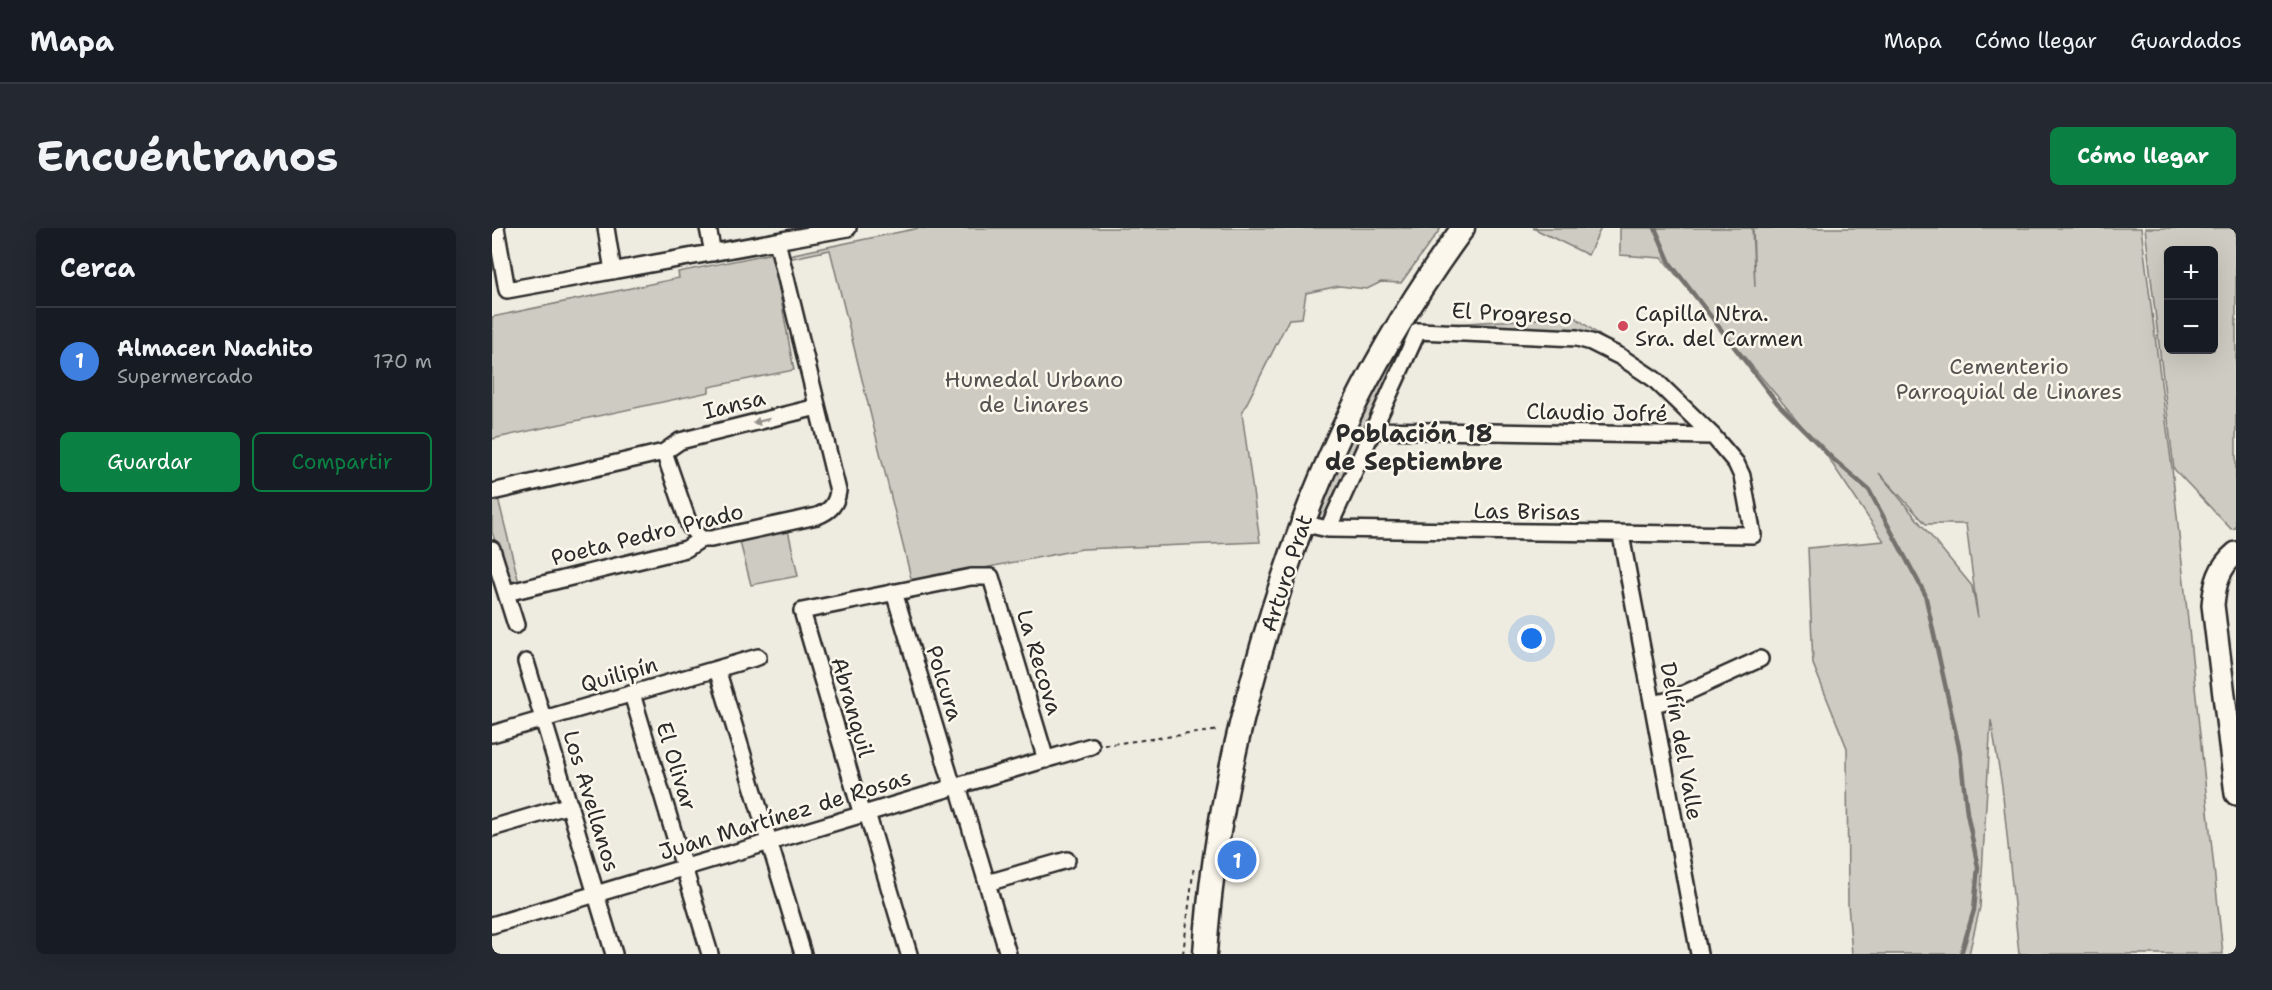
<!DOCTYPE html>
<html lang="es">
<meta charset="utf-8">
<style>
body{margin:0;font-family:"Shantell Sans",sans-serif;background:#242831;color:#f1f3f6}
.controls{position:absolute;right:18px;top:18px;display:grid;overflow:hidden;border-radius:9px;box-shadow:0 6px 24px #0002}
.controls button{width:54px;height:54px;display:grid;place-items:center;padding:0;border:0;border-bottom:2px solid #363941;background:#171b24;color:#f1f3f6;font:30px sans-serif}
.you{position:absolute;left:1040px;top:411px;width:21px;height:21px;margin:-15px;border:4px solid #fff;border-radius:50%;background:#1a73e8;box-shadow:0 0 0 9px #1a73e833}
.badge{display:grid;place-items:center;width:39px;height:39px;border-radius:50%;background:#0b8043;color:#fff;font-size:20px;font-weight:700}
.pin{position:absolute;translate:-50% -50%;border:3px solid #fff;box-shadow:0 2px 6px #0006}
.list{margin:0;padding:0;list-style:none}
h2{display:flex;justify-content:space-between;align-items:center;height:78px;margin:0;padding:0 24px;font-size:26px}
h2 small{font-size:20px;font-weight:400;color:#9ea1a6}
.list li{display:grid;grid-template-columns:39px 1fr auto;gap:18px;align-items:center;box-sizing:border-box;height:108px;padding:0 24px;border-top:2px solid #363941}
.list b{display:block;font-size:22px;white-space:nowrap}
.list p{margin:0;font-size:20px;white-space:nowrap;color:#9ea1a6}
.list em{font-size:20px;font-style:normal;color:#9ea1a6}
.actions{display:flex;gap:12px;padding:18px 24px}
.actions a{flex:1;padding:14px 0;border:2px solid #0b8043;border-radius:9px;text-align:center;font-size:21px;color:#0b8043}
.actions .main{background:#0b8043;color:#fff}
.map{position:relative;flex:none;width:1744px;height:726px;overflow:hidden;border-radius:9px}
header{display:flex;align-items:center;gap:36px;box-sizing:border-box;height:84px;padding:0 30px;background:#171b24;border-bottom:2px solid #363941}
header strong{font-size:28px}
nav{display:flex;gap:33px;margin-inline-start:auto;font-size:21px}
.intro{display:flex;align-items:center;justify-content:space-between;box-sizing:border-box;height:144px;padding:0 36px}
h1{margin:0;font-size:42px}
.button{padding:15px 27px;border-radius:9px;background:#0b8043;color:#fff;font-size:21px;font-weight:700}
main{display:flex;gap:36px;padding:0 36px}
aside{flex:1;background:#171b24;border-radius:9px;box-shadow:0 6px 24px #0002}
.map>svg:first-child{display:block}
.green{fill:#cecbc2;stroke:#7c7b76;stroke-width:1.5;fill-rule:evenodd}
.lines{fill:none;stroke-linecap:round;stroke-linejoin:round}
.stream{stroke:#74726e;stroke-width:4.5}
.street-casing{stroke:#2b2b2b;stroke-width:20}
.secondary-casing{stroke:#2b2b2b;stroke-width:26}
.primary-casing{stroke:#2b2b2b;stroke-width:27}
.path{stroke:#2b2b2b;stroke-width:2;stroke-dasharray:4.5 4.5;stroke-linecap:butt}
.street{stroke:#fbf7ec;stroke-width:15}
.secondary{stroke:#fbf7ec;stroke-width:21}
.primary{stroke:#fbf7ec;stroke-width:22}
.oneway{fill:#93918c}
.poi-dot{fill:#d1495b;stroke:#fbf7ec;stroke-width:2}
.labels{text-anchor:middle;stroke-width:5;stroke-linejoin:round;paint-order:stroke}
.street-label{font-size:22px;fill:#2b2b2b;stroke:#fbf7ec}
.poi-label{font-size:22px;fill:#2b2b2b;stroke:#fbf7ec;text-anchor:start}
.park-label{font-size:22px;fill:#545351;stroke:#fbf7ec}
.neighbourhood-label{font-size:24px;font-weight:bold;fill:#2b2b2b;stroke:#fbf7ec}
</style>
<header>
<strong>Mapa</strong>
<nav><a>Mapa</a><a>Cómo llegar</a><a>Guardados</a></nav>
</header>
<div class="intro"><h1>Encuéntranos</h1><a class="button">Cómo llegar</a></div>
<main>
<aside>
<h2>Cerca<small></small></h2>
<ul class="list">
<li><span class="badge" style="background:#3f7fe0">1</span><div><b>Almacen Nachito</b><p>Supermercado</p></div><em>170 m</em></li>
</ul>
<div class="actions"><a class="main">Guardar</a><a>Compartir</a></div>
</aside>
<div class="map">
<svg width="1744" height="726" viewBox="0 0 1744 726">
<rect width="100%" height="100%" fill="#eeebe0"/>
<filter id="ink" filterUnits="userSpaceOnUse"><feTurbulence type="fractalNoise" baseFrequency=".0167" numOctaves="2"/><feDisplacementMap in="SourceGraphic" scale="12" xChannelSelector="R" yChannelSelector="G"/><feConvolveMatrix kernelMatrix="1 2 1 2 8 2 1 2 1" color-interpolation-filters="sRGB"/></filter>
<g filter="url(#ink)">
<!-- green -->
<path class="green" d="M 427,0 L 949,0 L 909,55 L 889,54 L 875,61 L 847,58 L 814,65 L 810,90 L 797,91 L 750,185 L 768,314 L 590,321 L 420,354 L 338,22 L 282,34 L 302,142 L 217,159 L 217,164 L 0,211 L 0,89 L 187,50 L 186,44 L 281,25 L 282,30 Z
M 1041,0 L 1109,0 L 1096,27 Z
M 1128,0 L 1260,0 L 1263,59 L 1261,0 L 1649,0 L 1680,240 L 1731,726 L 1527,726 L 1510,558 L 1499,492 L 1488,679 L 1477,726 L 1360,726 L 1356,676 L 1355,520 L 1321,436 L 1316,320 L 1392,313 L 1335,228 L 1170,30 L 1128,27 ZM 1387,245 L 1434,296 L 1474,296 L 1486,390 L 1480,358 Z
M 1653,0 L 1744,0 L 1744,300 L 1739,301 L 1682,241 ZM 1676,22 L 1722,22 L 1722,122 L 1676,122 Z
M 1083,89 L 1159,145 L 1115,118 L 939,97 Z
M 913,103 L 917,107 L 834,293 L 825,291 L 869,181 Z
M 6,270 L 27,355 L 17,357 L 0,304 L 0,271 Z
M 296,302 L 306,348 L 259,357 L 248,314 Z"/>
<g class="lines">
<!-- stream -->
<path class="stream" d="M 1163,0 L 1178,35 L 1285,175 L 1341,231 L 1377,262 L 1433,366 L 1468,524 L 1475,585 L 1486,639 L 1482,682 L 1469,726"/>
<defs>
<path id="street" d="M 4,0 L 15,62 L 356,0
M 114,0 L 121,43
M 216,0 L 221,25
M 881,202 L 1221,208
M 172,224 L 198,299 L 209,311
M 0,264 L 172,224 L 188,213 L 325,179
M 809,295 L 836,301 L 1261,307 L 1250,248 L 1244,235 L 1221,208 L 1162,151 L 1129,129 L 1099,114 L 1085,110 L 926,103 L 836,301
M 1129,307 L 1207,726
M 0,321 L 24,397
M 402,364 L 461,559
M 14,365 L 194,321 L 209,311 L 219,311 L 325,288 C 338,283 344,277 346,263 L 285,13
M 34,434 L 122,726
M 225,441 L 311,726
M 140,466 L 218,726
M 1161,476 L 1178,472 L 1268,431
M 0,506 L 266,429
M 466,558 L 516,726
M 375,585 L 417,726
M 370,587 L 310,383 L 479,349 L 499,349 L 554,532
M 0,600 L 78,577
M 495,655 L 575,632
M 0,697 L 599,518"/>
<path id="secondary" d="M 1744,325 C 1727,339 1723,355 1721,377 L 1744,566"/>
<path id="primary" d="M 713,726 C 719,628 738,531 765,436 C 810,274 871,136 971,0"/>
</defs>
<!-- street casing -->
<use href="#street" class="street-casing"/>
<!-- secondary casing -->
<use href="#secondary" class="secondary-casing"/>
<!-- primary casing -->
<use href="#primary" class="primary-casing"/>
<!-- path -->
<path class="path" d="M 612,517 L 728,502
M 691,726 L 702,637"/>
<!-- street -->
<use href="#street" class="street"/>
<!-- secondary -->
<use href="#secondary" class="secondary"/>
<!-- primary -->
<use href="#primary" class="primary"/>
</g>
<!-- one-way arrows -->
<defs><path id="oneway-solid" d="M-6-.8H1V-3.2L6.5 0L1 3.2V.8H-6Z" transform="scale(1.5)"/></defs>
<use class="oneway" href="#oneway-solid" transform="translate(269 193) rotate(166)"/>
</g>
<!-- markers -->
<circle class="poi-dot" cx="1131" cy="98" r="6"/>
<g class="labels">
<!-- street labels -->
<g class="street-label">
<text transform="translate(1020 85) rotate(3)" y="8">El Progreso</text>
<text transform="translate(242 176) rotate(-14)" y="8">Iansa</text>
<text transform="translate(1105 184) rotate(1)" y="8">Claudio Jofré</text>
<text transform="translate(1035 283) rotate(1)" y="8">Las Brisas</text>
<text transform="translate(155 306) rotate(-14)" y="8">Poeta Pedro Prado</text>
<text transform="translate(794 345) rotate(-72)" y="8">Arturo Prat</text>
<text transform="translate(548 434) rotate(73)" y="8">La Recova</text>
<text transform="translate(127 446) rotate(-16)" y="8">Quilipín</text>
<text transform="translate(453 455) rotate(73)" y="8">Polcura</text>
<text transform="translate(361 479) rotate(74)" y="8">Abranquil</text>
<text transform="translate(1190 513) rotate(80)" y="8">Delfín del Valle</text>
<text transform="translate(185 538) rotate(73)" y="8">El Olivar</text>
<text transform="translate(100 573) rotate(73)" y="8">Los Avellanos</text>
<text transform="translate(293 586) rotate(-17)" y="8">Juan Martínez de Rosas</text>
</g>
<!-- poi labels -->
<g class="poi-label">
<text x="1143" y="93">Capilla Ntra.<tspan x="1143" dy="25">Sra. del Carmen</tspan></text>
</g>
<!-- park labels -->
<g class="park-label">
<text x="1517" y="146">Cementerio<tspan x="1517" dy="25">Parroquial de Linares</tspan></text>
<text x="542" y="159">Humedal Urbano<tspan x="542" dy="25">de Linares</tspan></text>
</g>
<!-- neighbourhood labels -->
<g class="neighbourhood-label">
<text x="922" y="214">Población 18<tspan x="922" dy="28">de Septiembre</tspan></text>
</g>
</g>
</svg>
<div class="controls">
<button>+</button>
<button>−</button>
</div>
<div class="you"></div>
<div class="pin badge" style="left:745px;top:632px;background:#3f7fe0">1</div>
</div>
</main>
